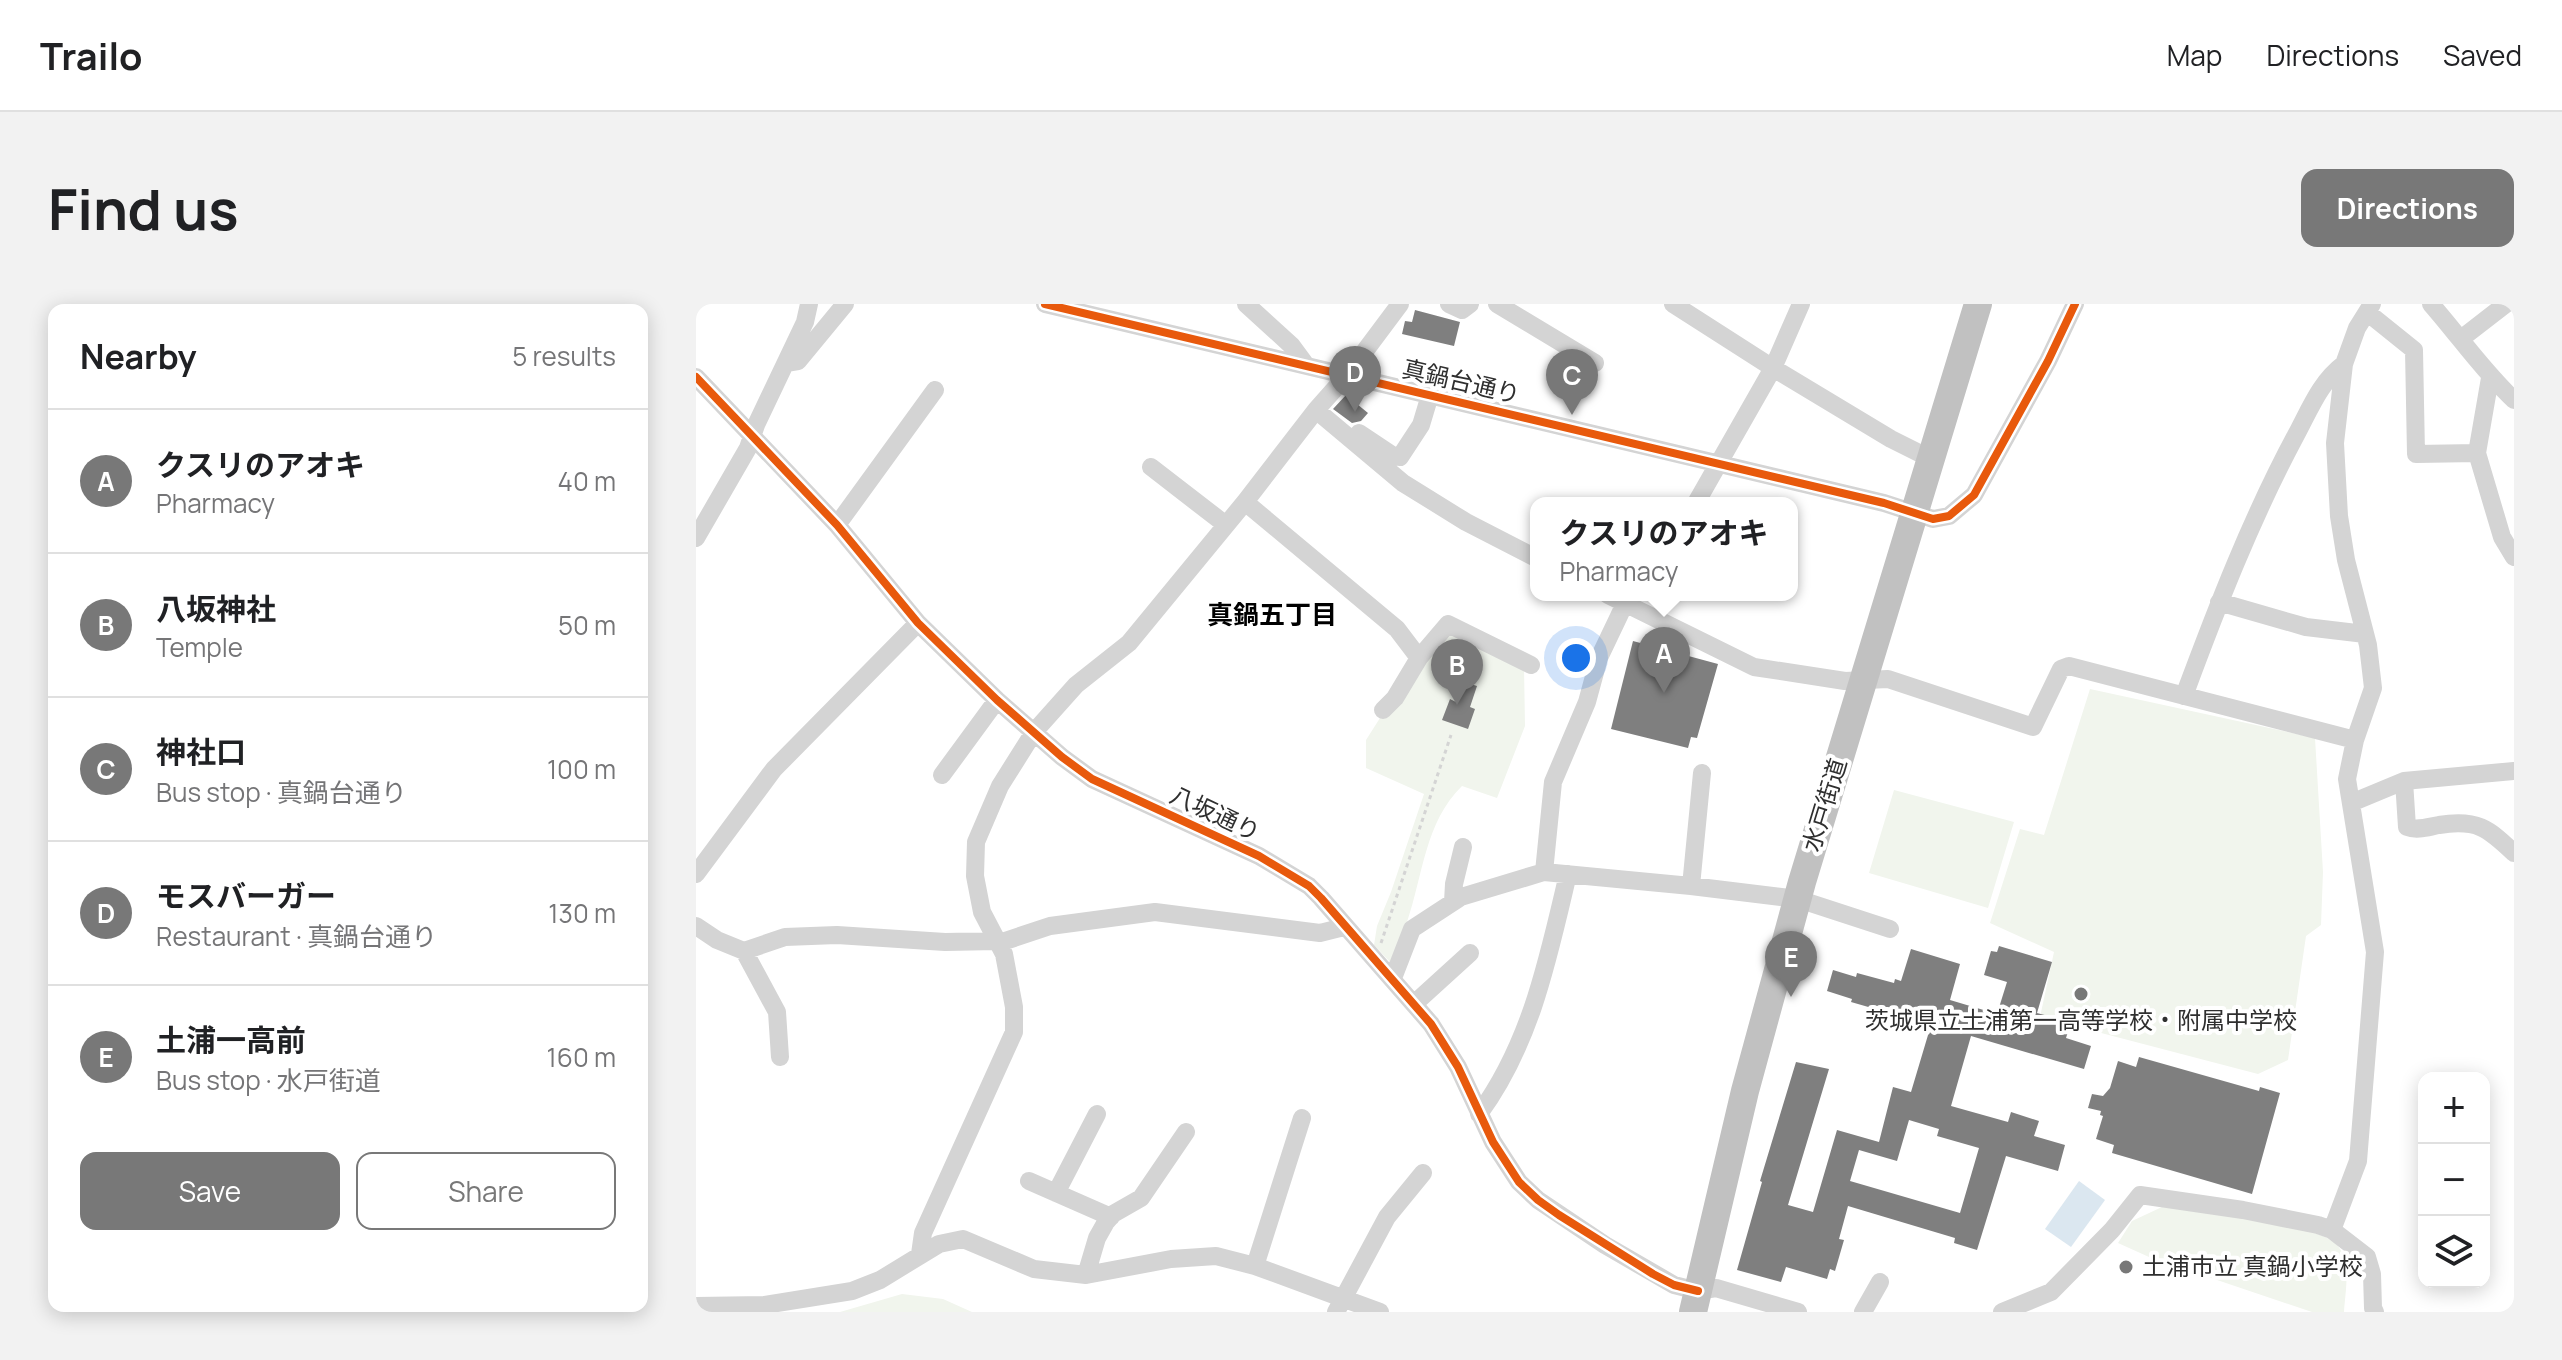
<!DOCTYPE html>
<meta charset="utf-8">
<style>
body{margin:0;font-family:Manrope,"Noto Sans JP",sans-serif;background:#f2f2f2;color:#202124}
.controls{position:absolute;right:24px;bottom:24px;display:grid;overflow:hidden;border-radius:16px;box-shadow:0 4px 20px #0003}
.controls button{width:72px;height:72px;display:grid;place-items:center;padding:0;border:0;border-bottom:2px solid #e0e0e0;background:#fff;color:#202124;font:40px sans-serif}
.you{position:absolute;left:880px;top:354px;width:28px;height:28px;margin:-20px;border:6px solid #fff;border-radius:50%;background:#1a73e8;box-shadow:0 0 0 12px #1a73e833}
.badge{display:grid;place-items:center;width:52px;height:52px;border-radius:50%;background:#787878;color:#fff;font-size:26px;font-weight:700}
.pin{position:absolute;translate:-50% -66px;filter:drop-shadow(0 2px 4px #0008)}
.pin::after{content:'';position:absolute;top:42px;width:28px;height:24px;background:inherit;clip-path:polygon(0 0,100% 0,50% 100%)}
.popup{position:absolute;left:834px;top:193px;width:268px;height:104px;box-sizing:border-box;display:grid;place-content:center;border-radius:16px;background:#fff;filter:drop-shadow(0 2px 6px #0005);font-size:26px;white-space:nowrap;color:#757577}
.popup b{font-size:30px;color:#202124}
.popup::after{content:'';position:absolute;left:50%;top:100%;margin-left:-16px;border:16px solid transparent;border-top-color:#fff}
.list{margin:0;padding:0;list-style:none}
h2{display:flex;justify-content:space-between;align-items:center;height:104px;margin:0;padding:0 32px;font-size:34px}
h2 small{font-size:26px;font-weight:400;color:#757577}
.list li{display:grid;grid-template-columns:52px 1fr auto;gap:24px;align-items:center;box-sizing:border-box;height:144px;padding:0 32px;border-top:2px solid #e0e0e0}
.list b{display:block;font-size:30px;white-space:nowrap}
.list p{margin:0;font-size:26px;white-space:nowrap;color:#757577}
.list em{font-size:26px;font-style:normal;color:#757577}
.actions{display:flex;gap:16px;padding:24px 32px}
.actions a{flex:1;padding:18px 0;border:2px solid #787878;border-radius:16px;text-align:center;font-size:28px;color:#787878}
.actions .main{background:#787878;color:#fff}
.icon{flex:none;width:44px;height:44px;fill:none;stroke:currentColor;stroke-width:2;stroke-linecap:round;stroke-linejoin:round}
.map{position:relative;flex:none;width:1818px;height:1008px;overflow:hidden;border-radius:16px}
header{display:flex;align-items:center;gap:48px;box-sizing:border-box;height:112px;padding:0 40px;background:#fff;border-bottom:2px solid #e0e0e0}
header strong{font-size:38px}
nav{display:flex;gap:44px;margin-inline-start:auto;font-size:28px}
.intro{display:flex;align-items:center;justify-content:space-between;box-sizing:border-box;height:192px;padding:0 48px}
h1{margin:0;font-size:56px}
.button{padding:20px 36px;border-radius:16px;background:#787878;color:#fff;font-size:28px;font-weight:700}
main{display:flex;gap:48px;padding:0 48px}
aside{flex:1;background:#fff;border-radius:16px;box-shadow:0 4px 20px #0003}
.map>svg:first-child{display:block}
.green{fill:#f1f5ed}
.water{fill:#dbe7f0}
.building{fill:#7f7f7f;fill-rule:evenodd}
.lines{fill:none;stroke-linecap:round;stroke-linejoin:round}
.path{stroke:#d4d4d4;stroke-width:3;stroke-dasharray:4 4;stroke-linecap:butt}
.minor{stroke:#d4d4d4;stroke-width:18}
.highway{stroke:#c1c1c1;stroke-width:28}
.cycleway-casing{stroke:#fff;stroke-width:13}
.cycleway{stroke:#e8590c;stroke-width:8}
.poi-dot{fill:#787878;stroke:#fff;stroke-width:3}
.labels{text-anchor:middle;stroke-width:8;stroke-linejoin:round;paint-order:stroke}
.street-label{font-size:24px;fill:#2f2f2f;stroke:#fff}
.poi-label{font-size:24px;fill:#2f2f2f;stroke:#fff}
.neighbourhood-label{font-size:26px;font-weight:bold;fill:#000;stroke:#fff}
</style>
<header>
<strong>Trailo</strong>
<nav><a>Map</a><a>Directions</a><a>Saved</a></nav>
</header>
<div class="intro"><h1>Find us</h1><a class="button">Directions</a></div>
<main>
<aside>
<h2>Nearby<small>5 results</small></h2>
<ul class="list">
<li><span class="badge">A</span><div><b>クスリのアオキ</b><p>Pharmacy</p></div><em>40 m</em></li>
<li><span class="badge">B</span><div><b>八坂神社</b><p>Temple</p></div><em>50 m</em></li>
<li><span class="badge">C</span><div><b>神社口</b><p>Bus stop · 真鍋台通り</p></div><em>100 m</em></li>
<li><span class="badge">D</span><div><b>モスバーガー</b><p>Restaurant · 真鍋台通り</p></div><em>130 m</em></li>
<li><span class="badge">E</span><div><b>土浦一高前</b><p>Bus stop · 水戸街道</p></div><em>160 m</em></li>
</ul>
<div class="actions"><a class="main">Save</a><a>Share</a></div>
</aside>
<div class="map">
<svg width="1818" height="1008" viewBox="0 0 1818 1008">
<rect width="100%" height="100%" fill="#fff"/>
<!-- green -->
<path class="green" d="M 753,328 L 828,363 L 829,422 L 801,494 L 766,482 C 729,518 727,571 711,618 C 707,632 699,645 694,658 L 678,641 L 681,622 L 695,588 L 728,490 L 670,464 L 670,436 L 684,414 Z
M 1394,385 L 1619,434 L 1627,568 L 1625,621 L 1610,632 L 1592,756 L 1562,770 L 1344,713 L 1358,648 L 1294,619 L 1324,525 L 1348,531 Z
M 1198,486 L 1318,518 L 1292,604 L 1173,569 Z
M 1466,903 C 1500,906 1620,918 1641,941 C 1656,958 1649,988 1648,1008 L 1616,1008 L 1453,953 L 1422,939 L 1436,917 Z
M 206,990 L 247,995 L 276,1008 L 144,1008 Z"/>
<!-- water -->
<path class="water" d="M 1383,877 L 1409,896 L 1375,943 L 1349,925 Z"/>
<!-- building -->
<path class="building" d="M 719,6 L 764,18 L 758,42 L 706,30 L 709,17 L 716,18 Z
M 650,91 L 672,109 L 665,117 L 656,119 L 637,105 Z
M 937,337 L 1022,360 L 1001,434 L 995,433 L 992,444 L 915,425 Z
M 768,378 L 781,382 L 774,403 L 779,405 L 772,425 L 746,416 L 754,395 L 760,398 Z
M 1303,642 L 1356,658 L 1341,709 L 1375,718 L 1370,734 L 1395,742 L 1388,765 L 1275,732 L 1255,802 L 1312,818 L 1315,808 L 1343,817 L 1338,832 L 1369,841 L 1362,867 L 1310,852 L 1281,946 L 1258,939 L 1259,934 L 1152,902 L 1143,935 L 1148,936 L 1139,967 L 1134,965 L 1131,975 L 1090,963 L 1085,978 L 1041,966 L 1066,878 L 1064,877 L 1100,758 L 1133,765 L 1092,901 L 1117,908 L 1141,826 L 1183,838 L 1197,783 L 1215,788 L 1235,721 L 1155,698 L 1156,695 L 1131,687 L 1137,666 L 1160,673 L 1161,669 L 1198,679 L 1199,675 L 1205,677 L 1215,645 L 1264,660 L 1254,696 L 1301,710 L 1311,678 L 1288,671 L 1295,647 L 1301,648 ZM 1213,816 L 1243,825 L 1241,832 L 1283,844 L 1264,909 L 1154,877 L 1163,846 L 1201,857 Z
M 1443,753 L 1563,787 L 1564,783 L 1584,789 L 1556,890 L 1416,849 L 1418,841 L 1400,835 L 1407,812 L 1404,811 L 1405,807 L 1392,804 L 1396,790 L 1407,792 L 1414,784 L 1422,757 L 1440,763 Z"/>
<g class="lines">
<!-- path -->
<path class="path" d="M 685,639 L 755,431"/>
<!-- minor -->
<path class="minor" d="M 349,0 L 1188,199 L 1237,215 L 1253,212 L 1278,191 L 1352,57 L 1379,0
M 550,0 L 596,42 L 610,61
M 753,0 L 766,6 L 774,0
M 801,0 L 899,59
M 977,0 L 1077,64 L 1195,135 L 1235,155
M 1735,0 C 1763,32 1787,67 1818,96
M 1672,9 L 1718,46 L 1720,150 L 1781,149
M 1766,34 L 1810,0
M 90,59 L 102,57 L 149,0
M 0,73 L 141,221 L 222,319 L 301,396 L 366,453 L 396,475 L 563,552 L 613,582 L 625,594 L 735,720 L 762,763 L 797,838 L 823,878 L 842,896 L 909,941 L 978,981 L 1002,987 L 1020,984 L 1102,1008
M 1794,74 L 1781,149 L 1806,233 L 1818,253
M 620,106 L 707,179 L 770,218 L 840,254
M 663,129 L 696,151 L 704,153 L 725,121 L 734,91
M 455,163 L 530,221
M 549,198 L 701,325 L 723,354 L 752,320 L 835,361
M 1000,199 L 1077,64 L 1105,0
M 141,221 L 239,86
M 0,234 L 52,144 L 60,121 L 109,18 L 113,0
M 912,291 L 1058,363 L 1149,377 L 1192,375 L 1337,423 L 1365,365 L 1373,362 L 1659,436
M 1523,298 L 1610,323 L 1669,330
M 1488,392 C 1521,303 1555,215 1600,131 C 1614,105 1624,78 1648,60
M 687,406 L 699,394 L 723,354
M 246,471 L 301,396
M 1708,477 L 1711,523 C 1721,527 1732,523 1743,521 C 1781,515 1792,524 1818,549
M 1655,499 L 1708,477 L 1818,467
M 848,568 L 857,478 L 891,398 L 903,354 L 933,291
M 0,570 L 78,465 L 222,319
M 995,582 L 1006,469
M 757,598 L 758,580 L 767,543
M 0,622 L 21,636 L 48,647 L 89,633 L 141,631 L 249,638 L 301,637
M 303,639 L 354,622 L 459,608 L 624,629 L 648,623
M 48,647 L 81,708 L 84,753
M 697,674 L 716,625 L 765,593 L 848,568 L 995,582 L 1102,595 L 1194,625
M 719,699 L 774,649
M 783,810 C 835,739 852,655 872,570
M 333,877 L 415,913
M 360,889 L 401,810
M 1636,926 L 1662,857 L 1679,648 L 1651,475 L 1659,436 L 1677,384 L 1672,341 L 1650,256 L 1643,212 L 1639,139 L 1648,60 L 1661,24 L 1676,0
M 224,950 L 227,929 L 318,728 L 318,703 L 308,650 L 286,608 L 279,572 L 280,538 L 304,482 L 338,428 L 380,381 L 433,339 L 549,198 L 620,106 L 651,71 L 704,0
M 559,962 L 606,814
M 390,971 L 401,934 L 410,918 L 417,910 L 445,894 L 490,828
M 0,1002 L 69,1001 L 156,987 L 184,976 L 243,940 L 267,935 L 338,965 L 390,971 L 475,955 L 520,952 L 559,962 L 684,1008
M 640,1008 L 691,913 L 727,869
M 1167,1008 L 1184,978
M 1306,1008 L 1355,988 L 1416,926 L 1444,891 L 1547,906 L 1622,921 L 1636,926 L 1671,953 L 1676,970 L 1677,1004 L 1679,1008"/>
<!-- highway -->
<path class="highway" d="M 997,1008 L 1049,787 L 1106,578 L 1282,0"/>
<defs>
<path id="cycleway" d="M 349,0 L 1188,199 L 1237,215 L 1253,212 L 1278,191 L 1352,57 L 1379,0
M 0,73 L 141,221 L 222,319 L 301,396 L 366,453 L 396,475 L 563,552 L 613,582 L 625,594 L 735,720 L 762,763 L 797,838 L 823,878 L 842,896 L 863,911 L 957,970 L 978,981 L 1002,987"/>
</defs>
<!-- cycleway casing -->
<use href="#cycleway" class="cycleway-casing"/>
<!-- cycleway -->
<use href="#cycleway" class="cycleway"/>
</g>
<!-- markers -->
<g class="poi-dot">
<circle cx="1385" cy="690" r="8"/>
<circle cx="1430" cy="963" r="8"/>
</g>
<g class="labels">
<!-- street labels -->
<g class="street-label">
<text transform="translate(765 78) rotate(13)" y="8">真鍋台通り</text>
<text transform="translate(1129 501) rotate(-73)" y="8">水戸街道</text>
<text transform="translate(519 510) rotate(25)" y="8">八坂通り</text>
</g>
<!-- poi labels -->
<g class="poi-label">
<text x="1385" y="725">茨城県立土浦第一高等学校・附属中学校</text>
<text x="1446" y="971" text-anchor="start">土浦市立 真鍋小学校</text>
</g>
<!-- neighbourhood labels -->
<g class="neighbourhood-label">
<text x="576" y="320">真鍋五丁目</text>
</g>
</g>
</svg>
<div class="controls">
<button>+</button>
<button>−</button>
<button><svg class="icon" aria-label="layers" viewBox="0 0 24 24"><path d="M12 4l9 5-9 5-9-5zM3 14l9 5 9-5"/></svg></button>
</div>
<div class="you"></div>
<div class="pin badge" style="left:968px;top:389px">A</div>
<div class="popup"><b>クスリのアオキ</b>Pharmacy</div>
<div class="pin badge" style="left:761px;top:401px">B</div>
<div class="pin badge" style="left:876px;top:111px">C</div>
<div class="pin badge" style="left:659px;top:108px">D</div>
<div class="pin badge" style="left:1095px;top:693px">E</div>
</div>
</main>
